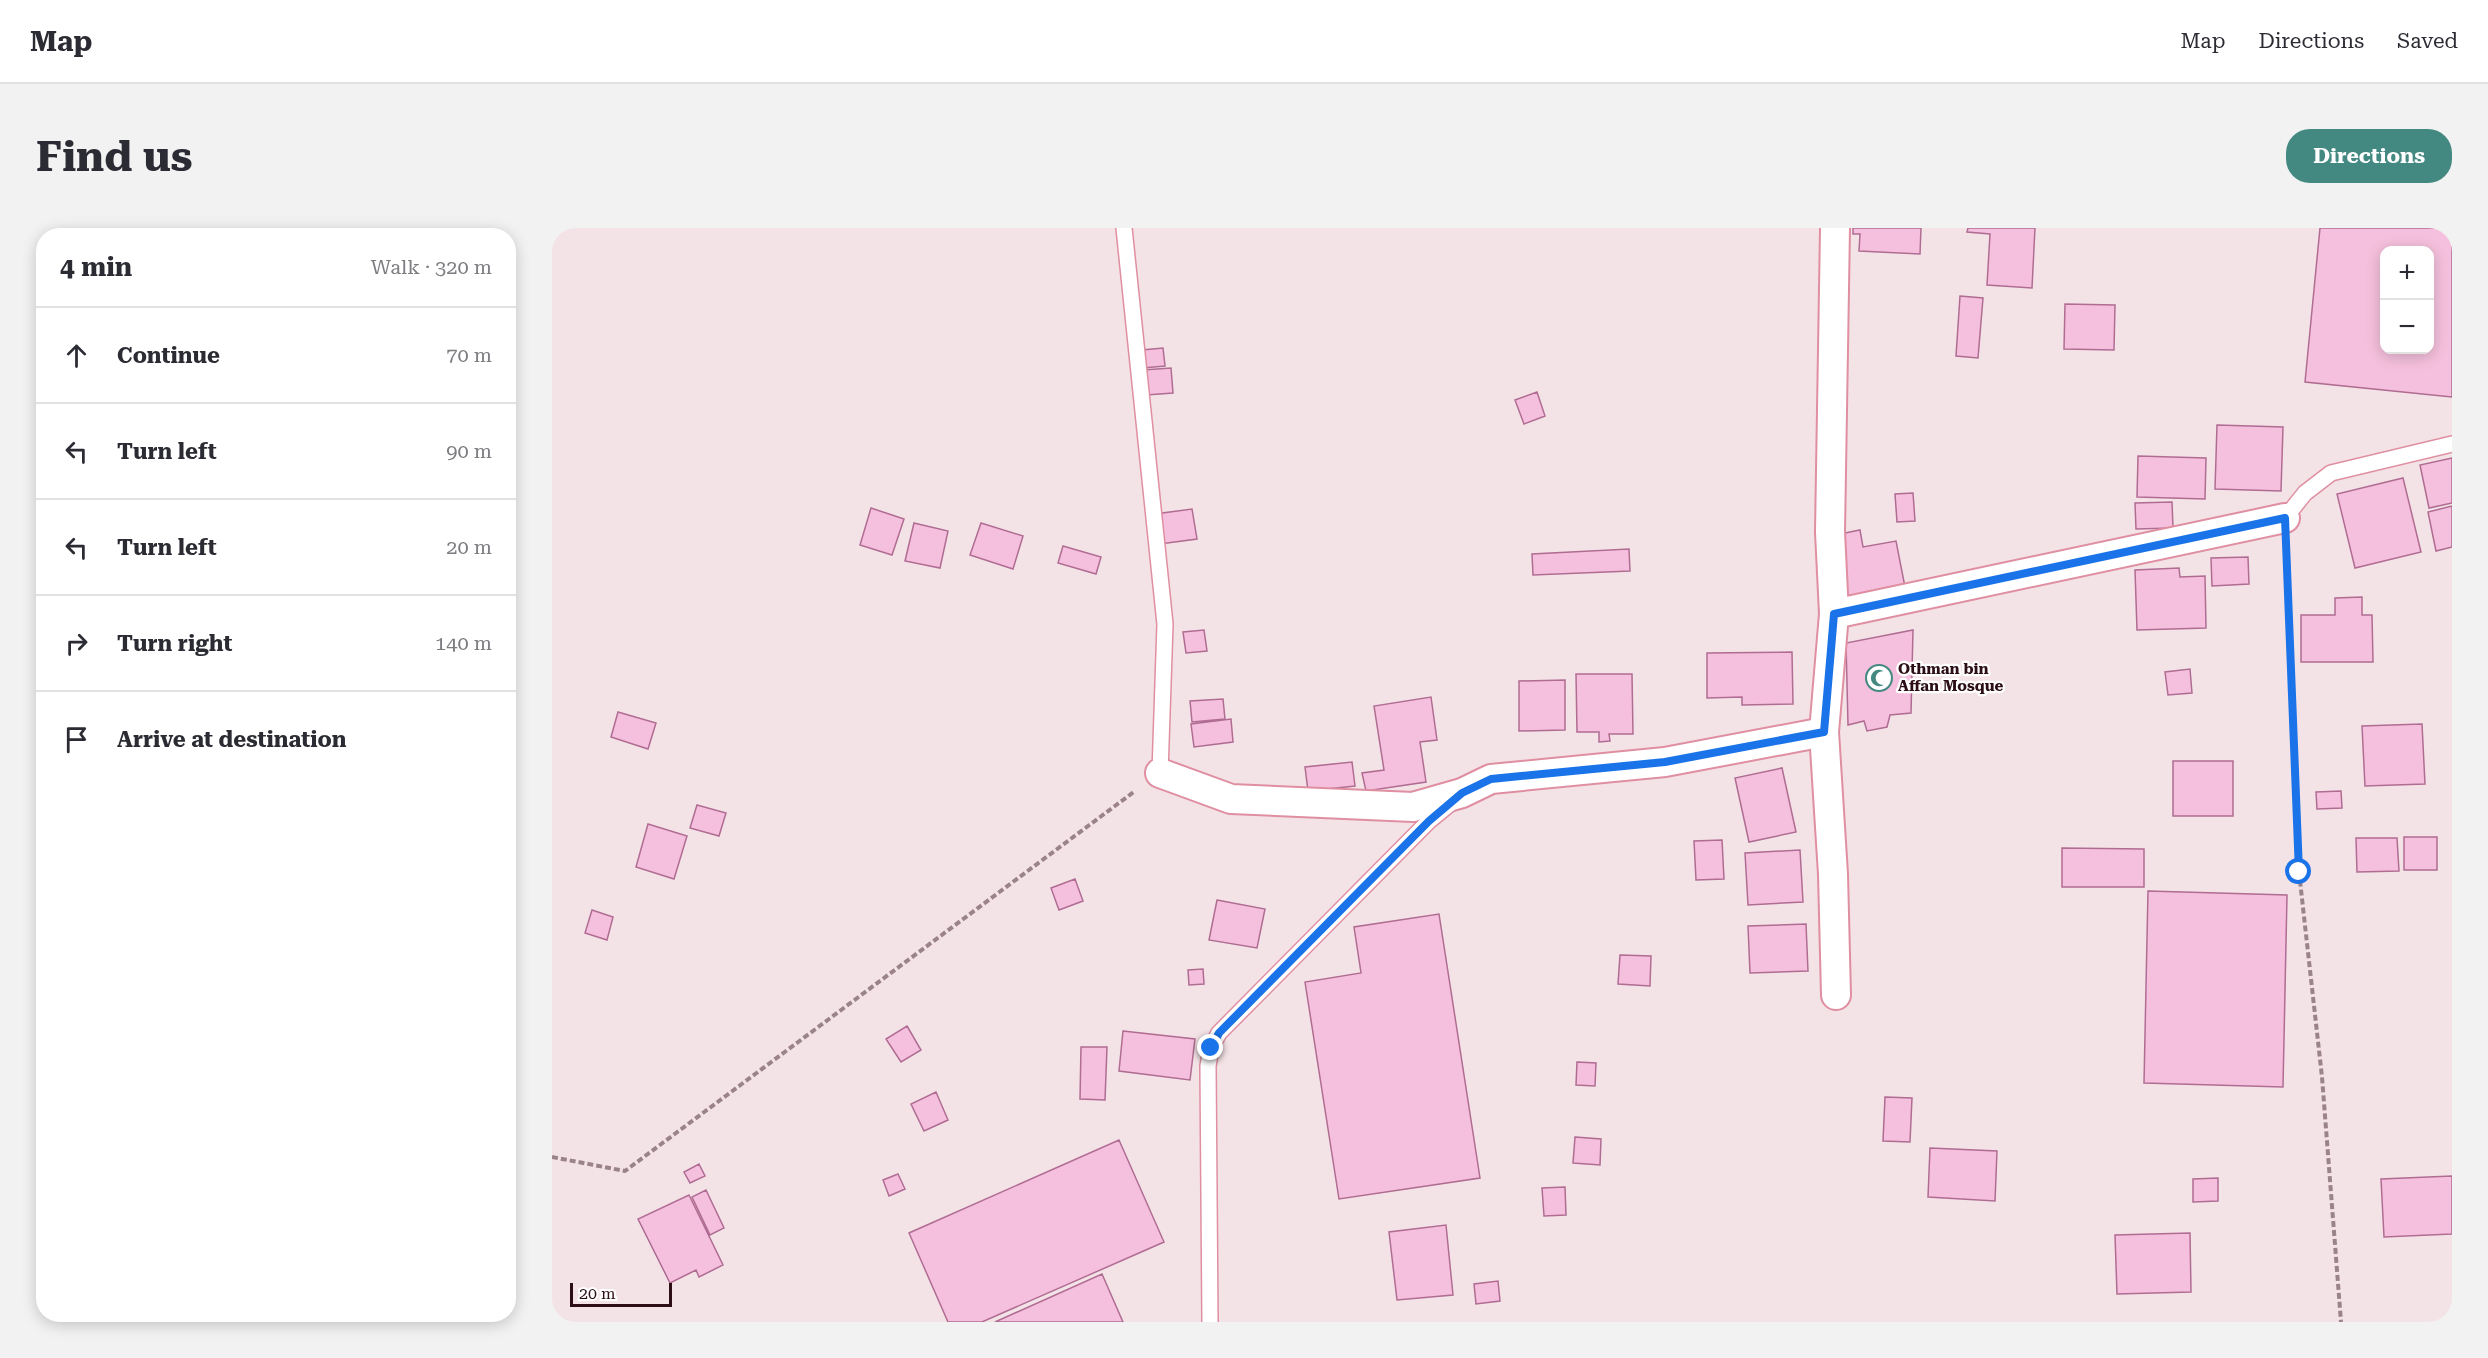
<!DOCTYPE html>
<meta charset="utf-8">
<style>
body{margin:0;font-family:"Roboto Serif",serif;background:#f2f2f3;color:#2b2b33}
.controls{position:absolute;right:18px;top:18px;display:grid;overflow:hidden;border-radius:12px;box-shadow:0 3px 15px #0003}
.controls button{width:54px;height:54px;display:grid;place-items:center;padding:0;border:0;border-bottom:2px solid #e1e1e2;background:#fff;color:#2b2b33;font:30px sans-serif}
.scale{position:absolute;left:18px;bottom:15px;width:102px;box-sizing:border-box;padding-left:6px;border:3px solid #2b0e16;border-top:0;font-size:16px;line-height:21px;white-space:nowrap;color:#2b0e16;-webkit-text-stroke:4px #fff;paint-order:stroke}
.stop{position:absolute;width:18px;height:18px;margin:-14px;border:4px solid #1a73e8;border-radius:50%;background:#fff}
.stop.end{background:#1a73e8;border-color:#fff;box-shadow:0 2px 6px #0008}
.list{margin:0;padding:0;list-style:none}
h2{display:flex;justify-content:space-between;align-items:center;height:78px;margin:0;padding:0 24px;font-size:26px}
h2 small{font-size:20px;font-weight:400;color:#7c7c81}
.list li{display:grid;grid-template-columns:39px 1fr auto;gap:18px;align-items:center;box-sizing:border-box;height:96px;padding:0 24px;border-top:2px solid #e1e1e2}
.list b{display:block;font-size:22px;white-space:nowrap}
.list em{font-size:20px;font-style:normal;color:#7c7c81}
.icon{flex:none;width:33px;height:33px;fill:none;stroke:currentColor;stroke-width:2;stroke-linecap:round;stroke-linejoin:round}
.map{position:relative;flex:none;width:1900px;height:1094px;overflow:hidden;border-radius:24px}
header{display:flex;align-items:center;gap:36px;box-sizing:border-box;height:84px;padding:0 30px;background:#fff;border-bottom:2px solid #e1e1e2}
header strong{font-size:28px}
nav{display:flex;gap:33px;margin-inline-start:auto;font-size:21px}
.intro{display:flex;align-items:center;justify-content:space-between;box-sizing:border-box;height:144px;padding:0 36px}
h1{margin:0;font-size:42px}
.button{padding:15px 27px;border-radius:24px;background:#438981;color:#fff;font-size:21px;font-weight:700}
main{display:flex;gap:36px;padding:0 36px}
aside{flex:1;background:#fff;border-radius:24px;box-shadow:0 3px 15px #0003}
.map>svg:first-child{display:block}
.building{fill:#f5c0dd;stroke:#b06c93;stroke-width:1.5;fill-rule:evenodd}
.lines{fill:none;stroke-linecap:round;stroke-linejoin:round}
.service-casing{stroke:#df8fa1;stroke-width:18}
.minor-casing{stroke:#df8fa1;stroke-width:32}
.path{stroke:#9a8389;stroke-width:4;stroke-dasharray:6 3;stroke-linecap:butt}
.service{stroke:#fff;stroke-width:15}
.minor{stroke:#fff;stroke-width:28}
.route{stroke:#1a73e8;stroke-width:8}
.labels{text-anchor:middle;stroke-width:4.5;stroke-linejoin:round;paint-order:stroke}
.poi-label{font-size:15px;font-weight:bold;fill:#2b0e16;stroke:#fff;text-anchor:start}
</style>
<header>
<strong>Map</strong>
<nav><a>Map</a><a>Directions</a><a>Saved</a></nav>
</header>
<div class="intro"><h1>Find us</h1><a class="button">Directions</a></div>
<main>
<aside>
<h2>4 min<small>Walk · 320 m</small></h2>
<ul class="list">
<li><svg class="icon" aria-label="ahead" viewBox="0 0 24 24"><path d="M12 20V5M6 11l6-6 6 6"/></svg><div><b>Continue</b></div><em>70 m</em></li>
<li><svg class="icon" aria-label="left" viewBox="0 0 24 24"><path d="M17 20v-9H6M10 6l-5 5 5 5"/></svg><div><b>Turn left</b></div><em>90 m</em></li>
<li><svg class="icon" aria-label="left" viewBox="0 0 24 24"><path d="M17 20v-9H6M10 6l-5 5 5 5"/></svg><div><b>Turn left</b></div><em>20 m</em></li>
<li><svg class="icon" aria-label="right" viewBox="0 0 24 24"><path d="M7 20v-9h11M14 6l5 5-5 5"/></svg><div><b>Turn right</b></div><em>140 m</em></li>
<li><svg class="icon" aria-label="arrive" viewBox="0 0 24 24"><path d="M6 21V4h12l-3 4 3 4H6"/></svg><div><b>Arrive at destination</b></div></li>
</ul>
</aside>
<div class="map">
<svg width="1900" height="1094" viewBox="0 0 1900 1094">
<rect width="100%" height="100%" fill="#f4e3e6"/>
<!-- building -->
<path class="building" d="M 1301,0 L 1369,0 L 1368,26 L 1307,23 L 1308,6 L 1301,6 Z
M 1416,0 L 1483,0 L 1480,60 L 1435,57 L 1438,6 L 1415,4 Z
M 1768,0 L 1900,0 L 1900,169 L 1753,154 ZM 1832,22 L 1878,22 L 1878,122 L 1832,122 Z
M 1408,68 L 1431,70 L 1426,130 L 1404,128 Z
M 1513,76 L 1563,77 L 1562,122 L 1512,121 Z
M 611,120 L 613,138 L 591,140 L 590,122 Z
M 619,140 L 621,165 L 594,167 L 591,142 Z
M 985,164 L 993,188 L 972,196 L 963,172 Z
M 1665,197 L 1731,199 L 1729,263 L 1663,261 Z
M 1586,228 L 1654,230 L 1653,271 L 1585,269 Z
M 1900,230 L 1900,275 L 1877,280 L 1868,237 Z
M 1851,250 L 1869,324 L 1803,340 L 1785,266 Z
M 1361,265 L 1363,293 L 1345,294 L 1343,266 Z
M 1620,274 L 1621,300 L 1584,301 L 1583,275 Z
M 1900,278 L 1900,319 L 1884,323 L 1876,284 Z
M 319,280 L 352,291 L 340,327 L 308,317 Z
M 640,281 L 645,311 L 608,316 L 603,286 Z
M 362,295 L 396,303 L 388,340 L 353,333 Z
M 429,295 L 471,308 L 461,341 L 418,327 Z
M 1308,302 L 1311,319 L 1344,313 L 1353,359 L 1296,370 L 1283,307 Z
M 511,318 L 549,329 L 544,346 L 506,335 Z
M 1077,321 L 1078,343 L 981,347 L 980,326 Z
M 1696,329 L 1697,356 L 1660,358 L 1659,330 Z
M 1627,340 L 1628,349 L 1653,348 L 1654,400 L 1585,402 L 1583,342 Z
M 1810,369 L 1810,387 L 1820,387 L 1821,434 L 1749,434 L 1749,387 L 1783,387 L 1783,370 Z
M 652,402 L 655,423 L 634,425 L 631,404 Z
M 1361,402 L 1359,485 L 1338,487 L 1335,499 L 1315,503 L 1312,493 L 1296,497 L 1294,415 Z
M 1240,424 L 1241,476 L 1190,477 L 1190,469 L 1155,470 L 1155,425 Z
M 1638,441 L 1640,465 L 1616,467 L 1613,444 Z
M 1024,446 L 1080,446 L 1081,506 L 1057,506 L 1058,513 L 1047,514 L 1047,504 L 1025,504 Z
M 1013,452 L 1013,502 L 967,503 L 967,453 Z
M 879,469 L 885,512 L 868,514 L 874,554 L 814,563 L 810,545 L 832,542 L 822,478 Z
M 671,471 L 673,491 L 640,494 L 638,473 Z
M 66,484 L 104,495 L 96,521 L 59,509 Z
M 679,491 L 681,514 L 642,519 L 639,496 Z
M 1870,496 L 1873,556 L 1813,558 L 1810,498 Z
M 1621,533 L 1681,533 L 1681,588 L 1621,588 Z
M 800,534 L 803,558 L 756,563 L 753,539 Z
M 1230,540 L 1244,604 L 1197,614 L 1183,550 Z
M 1789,563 L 1790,580 L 1765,581 L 1764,564 Z
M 145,577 L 174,585 L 167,608 L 138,600 Z
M 96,596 L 135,608 L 122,651 L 84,639 Z
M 1852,609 L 1885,609 L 1885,642 L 1852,642 Z
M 1804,610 L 1845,610 L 1847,643 L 1805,644 Z
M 1170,612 L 1172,651 L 1144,652 L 1142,613 Z
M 1510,620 L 1592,621 L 1592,659 L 1510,659 Z
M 1248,622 L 1251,674 L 1196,677 L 1193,625 Z
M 523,651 L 531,673 L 507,682 L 499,660 Z
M 1596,663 L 1735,667 L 1731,859 L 1592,855 Z
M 665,672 L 713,681 L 705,720 L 657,712 Z
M 40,682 L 61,689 L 55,712 L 33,705 Z
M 887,686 L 928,950 L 787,971 L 753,754 L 809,745 L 802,699 Z
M 1254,696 L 1256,743 L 1198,745 L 1196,698 Z
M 1068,727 L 1099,728 L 1098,758 L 1066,756 Z
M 651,741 L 652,756 L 637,757 L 636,742 Z
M 355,798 L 369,822 L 349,834 L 334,811 Z
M 571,803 L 643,811 L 638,852 L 567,843 Z
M 529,819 L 555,819 L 553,872 L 528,871 Z
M 1025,834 L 1044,835 L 1043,858 L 1024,857 Z
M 384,864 L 396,892 L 372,903 L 359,876 Z
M 1333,869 L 1360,870 L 1358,914 L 1331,913 Z
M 1023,909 L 1049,911 L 1048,937 L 1021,935 Z
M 567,912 L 612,1014 L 430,1094 L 396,1094 L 357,1005 Z
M 1378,920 L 1445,923 L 1443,973 L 1376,969 Z
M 147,936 L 153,948 L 138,955 L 132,944 Z
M 346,946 L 353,961 L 337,968 L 331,952 Z
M 1900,948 L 1900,1006 L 1832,1009 L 1829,951 Z
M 1666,950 L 1666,973 L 1641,974 L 1641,951 Z
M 1013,959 L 1014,987 L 992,988 L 990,960 Z
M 154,962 L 172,1000 L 158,1007 L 140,969 Z
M 137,967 L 171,1037 L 147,1049 L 144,1042 L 118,1055 L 86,991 Z
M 894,997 L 901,1067 L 845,1072 L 837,1004 Z
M 1638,1005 L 1639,1064 L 1565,1066 L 1563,1007 Z
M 550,1046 L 571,1094 L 443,1094 Z
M 946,1053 L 948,1073 L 924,1076 L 922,1056 Z"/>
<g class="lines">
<defs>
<path id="service" d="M 572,0 L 613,396 L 608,545
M 1733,290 L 1753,265 L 1779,245 L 1900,216
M 658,1094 L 656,838 L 659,820 L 667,805 L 877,593 L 899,575"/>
<path id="minor" d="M 1283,0 L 1278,304 L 1282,386 L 1272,504 L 1281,646 L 1284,767
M 1282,386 L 1733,290
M 608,545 L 679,571 L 861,579 L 910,565 L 939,551 L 1113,534 L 1272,504"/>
</defs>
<!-- service casing -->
<use href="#service" class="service-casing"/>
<!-- minor casing -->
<use href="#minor" class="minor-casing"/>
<!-- path -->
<path class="path" d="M 1734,320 L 1747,644 L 1770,849 L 1789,1094
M 0,929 L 73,943 L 583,563"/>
<!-- service -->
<use href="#service" class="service"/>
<!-- minor -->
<use href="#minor" class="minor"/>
</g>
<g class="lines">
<!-- route -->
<path class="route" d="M 659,820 L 667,805 L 877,593 L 910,565 L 939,551 L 1113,534 L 1272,504 L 1282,386 L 1733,290 L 1747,644"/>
</g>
<!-- icons -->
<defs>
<symbol id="mosque-ring" viewBox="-11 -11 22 22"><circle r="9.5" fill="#fff" stroke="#438981" stroke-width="1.5"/><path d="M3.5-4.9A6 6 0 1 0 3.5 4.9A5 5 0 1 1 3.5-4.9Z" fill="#438981"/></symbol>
</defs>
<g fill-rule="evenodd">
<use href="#mosque-ring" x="1312" y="435" width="30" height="30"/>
</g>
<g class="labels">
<!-- poi labels -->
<g class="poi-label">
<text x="1346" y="446">Othman bin<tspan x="1346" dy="17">Affan Mosque</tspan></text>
</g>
</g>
</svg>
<div class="controls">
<button>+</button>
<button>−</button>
</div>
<div class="scale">20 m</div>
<div class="stop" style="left:1747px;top:644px"></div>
<div class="stop end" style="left:659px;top:820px"></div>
</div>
</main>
